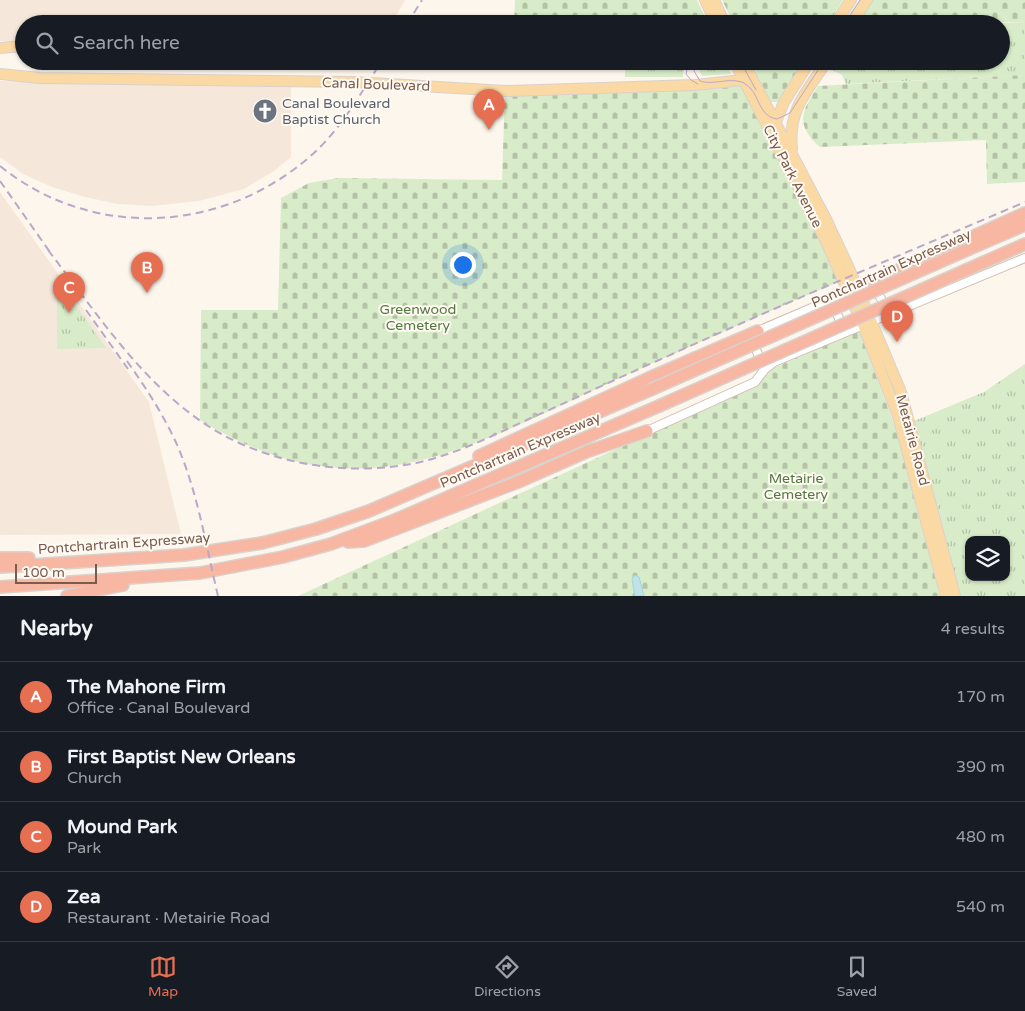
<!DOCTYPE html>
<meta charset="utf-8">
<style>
body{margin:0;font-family:"Varela Round",sans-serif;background:#242831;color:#f1f3f6}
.controls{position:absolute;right:15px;bottom:15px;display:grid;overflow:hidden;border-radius:10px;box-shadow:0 1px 4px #0004}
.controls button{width:45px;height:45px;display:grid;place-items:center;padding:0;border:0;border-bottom:1px solid #363941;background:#171b24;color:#f1f3f6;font:25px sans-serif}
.scale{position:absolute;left:15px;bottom:12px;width:82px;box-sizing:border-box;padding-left:5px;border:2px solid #7a5c4d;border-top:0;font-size:14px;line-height:18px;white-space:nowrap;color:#7a5c4d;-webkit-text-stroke:4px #fffaf3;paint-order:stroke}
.you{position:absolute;left:462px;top:264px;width:18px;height:18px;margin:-12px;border:4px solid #fff;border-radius:50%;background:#1a73e8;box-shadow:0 0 0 8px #1a73e833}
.badge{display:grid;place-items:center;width:32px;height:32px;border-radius:50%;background:#e76f51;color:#fff;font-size:16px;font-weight:700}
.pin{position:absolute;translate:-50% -41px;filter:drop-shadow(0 1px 2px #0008)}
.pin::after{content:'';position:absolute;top:26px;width:18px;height:15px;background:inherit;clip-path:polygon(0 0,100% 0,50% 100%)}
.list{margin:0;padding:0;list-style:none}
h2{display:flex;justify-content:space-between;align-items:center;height:65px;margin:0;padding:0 20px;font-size:21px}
h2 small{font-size:16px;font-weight:400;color:#9ea1a6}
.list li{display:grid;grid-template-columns:32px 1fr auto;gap:15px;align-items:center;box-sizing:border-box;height:70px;padding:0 20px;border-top:1px solid #363941}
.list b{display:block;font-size:19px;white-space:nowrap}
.list p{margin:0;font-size:16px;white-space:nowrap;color:#9ea1a6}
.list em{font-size:16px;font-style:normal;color:#9ea1a6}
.icon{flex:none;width:28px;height:28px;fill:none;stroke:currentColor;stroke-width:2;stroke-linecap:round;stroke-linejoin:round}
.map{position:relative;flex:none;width:1025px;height:596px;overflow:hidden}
.search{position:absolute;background:#171b24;box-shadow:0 1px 4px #0004;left:15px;right:15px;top:15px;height:55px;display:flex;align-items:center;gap:12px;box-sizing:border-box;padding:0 18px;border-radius:28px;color:#9ea1a6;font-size:19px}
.sheet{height:345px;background:#171b24}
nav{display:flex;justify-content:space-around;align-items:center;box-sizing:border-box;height:70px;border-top:1px solid #363941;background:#171b24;font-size:14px;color:#9ea1a6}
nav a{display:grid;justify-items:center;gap:2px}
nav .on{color:#e76f51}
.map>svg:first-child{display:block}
.residential{fill:#f5e8da}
.grass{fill:url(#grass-tufts);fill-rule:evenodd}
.cemetery{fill:url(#cemetery-stones)}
.water{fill:#bfe3e8;stroke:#a5d3da}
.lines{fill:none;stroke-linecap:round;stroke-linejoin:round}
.minor-casing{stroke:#d1beb0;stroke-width:10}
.major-casing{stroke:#dad1cd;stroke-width:12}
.highway-casing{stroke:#dad1cd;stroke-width:14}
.minor{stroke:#fff;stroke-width:8}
.major{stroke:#fbd9a5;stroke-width:10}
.highway{stroke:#f7b7a3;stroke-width:11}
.tram{stroke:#b9a8c9;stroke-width:1}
.rail{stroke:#b9a8c9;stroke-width:2;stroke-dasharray:8 5;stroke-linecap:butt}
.highway-bridge-casing{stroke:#dad1cd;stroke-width:14;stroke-linecap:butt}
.highway-bridge{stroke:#f7b7a3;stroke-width:11}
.labels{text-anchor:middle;stroke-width:4;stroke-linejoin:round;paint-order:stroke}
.street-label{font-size:14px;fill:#7a5c4d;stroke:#fffaf3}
.worship-label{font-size:14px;fill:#5b616d;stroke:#fffaf3;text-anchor:start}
.park-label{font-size:14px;fill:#537a41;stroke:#fffaf3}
</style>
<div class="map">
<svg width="1025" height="596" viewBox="0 0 1025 596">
<defs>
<pattern id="grass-tufts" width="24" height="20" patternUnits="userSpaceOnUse" patternTransform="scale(1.25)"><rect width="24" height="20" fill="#d8ecc9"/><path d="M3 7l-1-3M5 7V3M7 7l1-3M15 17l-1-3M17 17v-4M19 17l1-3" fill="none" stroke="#b4c2a5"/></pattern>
<pattern id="cemetery-stones" width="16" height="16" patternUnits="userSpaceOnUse" patternTransform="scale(1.25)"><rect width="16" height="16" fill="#d8ecc9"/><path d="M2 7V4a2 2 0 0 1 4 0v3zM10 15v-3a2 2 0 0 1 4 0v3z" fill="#b4c2a5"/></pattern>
</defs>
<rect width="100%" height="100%" fill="#fdf6ec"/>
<!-- residential -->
<path class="residential" d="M 0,0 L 405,0 L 391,24 L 24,24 L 24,41 L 0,41 Z
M 0,81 L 291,87 L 291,157 L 274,171 L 244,189 L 199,201 L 152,206 L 117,204 L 85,197 L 52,187 L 23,174 L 0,157 Z
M 0,192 L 149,402 L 181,534 L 0,535 Z"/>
<!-- grass -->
<path class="grass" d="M 1025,22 L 1025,75 L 846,84 L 842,75 L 830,69 L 834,61 L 1001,61 L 1001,24 L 984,24 Z
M 631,61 L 684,61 L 683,77 L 625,77 L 625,67 Z
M 727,61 L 731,74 L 702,76 L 698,67 L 703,62 Z
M 57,278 L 106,348 L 57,349 Z
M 1025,364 L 1025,596 L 959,596 L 914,421 L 984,392 ZM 969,540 L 1006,540 L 1006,577 L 969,577 Z"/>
<!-- cemetery -->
<path class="cemetery" d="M 515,0 L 697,0 L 708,23 L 514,24 Z
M 722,0 L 843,0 L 828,24 L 734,24 Z
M 873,0 L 1025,0 L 1025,22 L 858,24 Z
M 751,61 L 805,61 L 779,102 L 770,102 Z
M 1025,75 L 1025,182 L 987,184 L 986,140 L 820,147 C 794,124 802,111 818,86 Z
M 740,82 L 765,135 L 772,134 L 843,280 C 765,313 688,347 611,382 C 463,450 358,517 200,420 L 201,310 L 278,310 L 281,198 L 309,183 L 338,178 L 502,180 L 505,91 Z
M 859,330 L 896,429 L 940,596 L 298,596 L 757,384 L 767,371 Z"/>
<!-- water -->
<path class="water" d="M 635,575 L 639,577 L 644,596 L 635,596 L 632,579 Z"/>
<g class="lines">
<defs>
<path id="minor" d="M 833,304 L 843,328
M 762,363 L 752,341 L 752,338 L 758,331 L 872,282 L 887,310
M 647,431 L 755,382 L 765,369 L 774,362 L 1025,258"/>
<path id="major" d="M 705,0 L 716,24
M 714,0 L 725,24
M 835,24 L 851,0
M 851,24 L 867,0
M 0,48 L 24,46
M 734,61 L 824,237 L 863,325 L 898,416 L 946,596
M 743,61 L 826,219 L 848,266 L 901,392 L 955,596
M 0,74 L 40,78 L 355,82 L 505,91 L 695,85 L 752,79
M 775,124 L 784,102 L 810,61
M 792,149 C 788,109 806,93 827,61"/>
<path id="highway" d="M 969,249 L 1025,225
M 982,263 L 1025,244
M 872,282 L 1025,213
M 479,456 L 649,378 L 758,331
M 348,542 L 364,541 L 518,482 L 586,452 L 647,431
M 0,558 L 29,558
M 0,567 L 184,555 L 262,543 L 316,529 L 369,511 L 650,390
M 0,587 L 200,573 L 283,557 L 331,544 L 395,520 L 659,406
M 67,596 L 123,585"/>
</defs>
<!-- minor casing -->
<use href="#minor" class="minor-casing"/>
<!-- major casing -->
<use href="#major" class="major-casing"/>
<!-- highway casing -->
<use href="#highway" class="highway-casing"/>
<!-- minor -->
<use href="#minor" class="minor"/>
<!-- major -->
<use href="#major" class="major"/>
<!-- highway -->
<use href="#highway" class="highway"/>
<!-- tram -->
<path class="tram" d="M 844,24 L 860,0
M 689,61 L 686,74 L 691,80 L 698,84
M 697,61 L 694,71 L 700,81 C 714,86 734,75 747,85 C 760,95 758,116 777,119 L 790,113 L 824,61
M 740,61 L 756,90"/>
<!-- rail -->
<path class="rail" d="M 407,24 L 422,0
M 0,166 C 94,242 227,233 315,152 C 343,126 361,92 382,61
M 0,181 L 52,255
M 48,250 C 100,317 149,395 225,436 C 282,466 352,476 416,463 C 457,454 494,435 531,418 C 574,399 616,379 659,360 C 780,305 903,254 1025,202
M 86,310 L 128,369
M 127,361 C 146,388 165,417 178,447 C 198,494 206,546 218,596"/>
<defs>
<path id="highway-bridge" d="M 650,390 L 969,249
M 659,406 L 982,263"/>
</defs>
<!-- highway-bridge casing -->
<use href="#highway-bridge" class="highway-bridge-casing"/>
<!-- highway-bridge -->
<use href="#highway-bridge" class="highway-bridge"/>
</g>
<!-- icons -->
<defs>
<symbol id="church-disc" viewBox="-11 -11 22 22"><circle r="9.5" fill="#6b7280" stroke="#fffaf3"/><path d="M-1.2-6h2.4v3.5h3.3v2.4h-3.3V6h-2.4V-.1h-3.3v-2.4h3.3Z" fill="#fff"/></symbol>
</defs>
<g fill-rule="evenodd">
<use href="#church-disc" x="251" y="97" width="28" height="28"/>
</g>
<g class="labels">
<!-- street labels -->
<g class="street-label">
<text transform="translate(376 84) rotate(2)" y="5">Canal Boulevard</text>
<text transform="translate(793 176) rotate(63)" y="5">City Park Avenue</text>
<text transform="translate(891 268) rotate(-24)" y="5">Pontchartrain Expressway</text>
<text transform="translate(913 440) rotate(75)" y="5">Metairie Road</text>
<text transform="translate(520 450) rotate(-23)" y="5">Pontchartrain Expressway</text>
<text transform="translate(124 543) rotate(-4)" y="5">Pontchartrain Expressway</text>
</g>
<!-- worship labels -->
<g class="worship-label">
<text x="282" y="108">Canal Boulevard<tspan x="282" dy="16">Baptist Church</tspan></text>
</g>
<!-- park labels -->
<g class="park-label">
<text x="418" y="314">Greenwood<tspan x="418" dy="16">Cemetery</tspan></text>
<text x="796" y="483">Metairie<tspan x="796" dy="16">Cemetery</tspan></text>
</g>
</g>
</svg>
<div class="controls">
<button><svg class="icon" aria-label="layers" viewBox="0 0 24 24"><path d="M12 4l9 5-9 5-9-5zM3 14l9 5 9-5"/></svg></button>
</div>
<div class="scale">100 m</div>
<div class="you"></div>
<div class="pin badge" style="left:489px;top:130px">A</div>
<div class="pin badge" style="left:147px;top:293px">B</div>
<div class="pin badge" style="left:69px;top:313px">C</div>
<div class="pin badge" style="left:897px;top:342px">D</div>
<div class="search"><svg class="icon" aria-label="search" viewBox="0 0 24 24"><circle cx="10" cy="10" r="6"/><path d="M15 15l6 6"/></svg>Search here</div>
</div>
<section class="sheet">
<h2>Nearby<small>4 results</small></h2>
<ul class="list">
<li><span class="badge">A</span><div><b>The Mahone Firm</b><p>Office · Canal Boulevard</p></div><em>170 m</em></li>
<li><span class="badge">B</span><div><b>First Baptist New Orleans</b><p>Church</p></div><em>390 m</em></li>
<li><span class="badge">C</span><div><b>Mound Park</b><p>Park</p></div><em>480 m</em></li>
<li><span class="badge">D</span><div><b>Zea</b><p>Restaurant · Metairie Road</p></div><em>540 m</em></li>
</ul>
</section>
<nav>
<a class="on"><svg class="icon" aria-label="map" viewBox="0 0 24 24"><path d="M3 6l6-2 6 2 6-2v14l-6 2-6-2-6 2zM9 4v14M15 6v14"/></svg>Map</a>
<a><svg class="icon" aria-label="directions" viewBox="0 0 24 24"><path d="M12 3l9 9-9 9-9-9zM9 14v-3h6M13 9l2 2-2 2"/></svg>Directions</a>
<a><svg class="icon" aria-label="saved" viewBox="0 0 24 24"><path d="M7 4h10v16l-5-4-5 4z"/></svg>Saved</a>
</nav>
